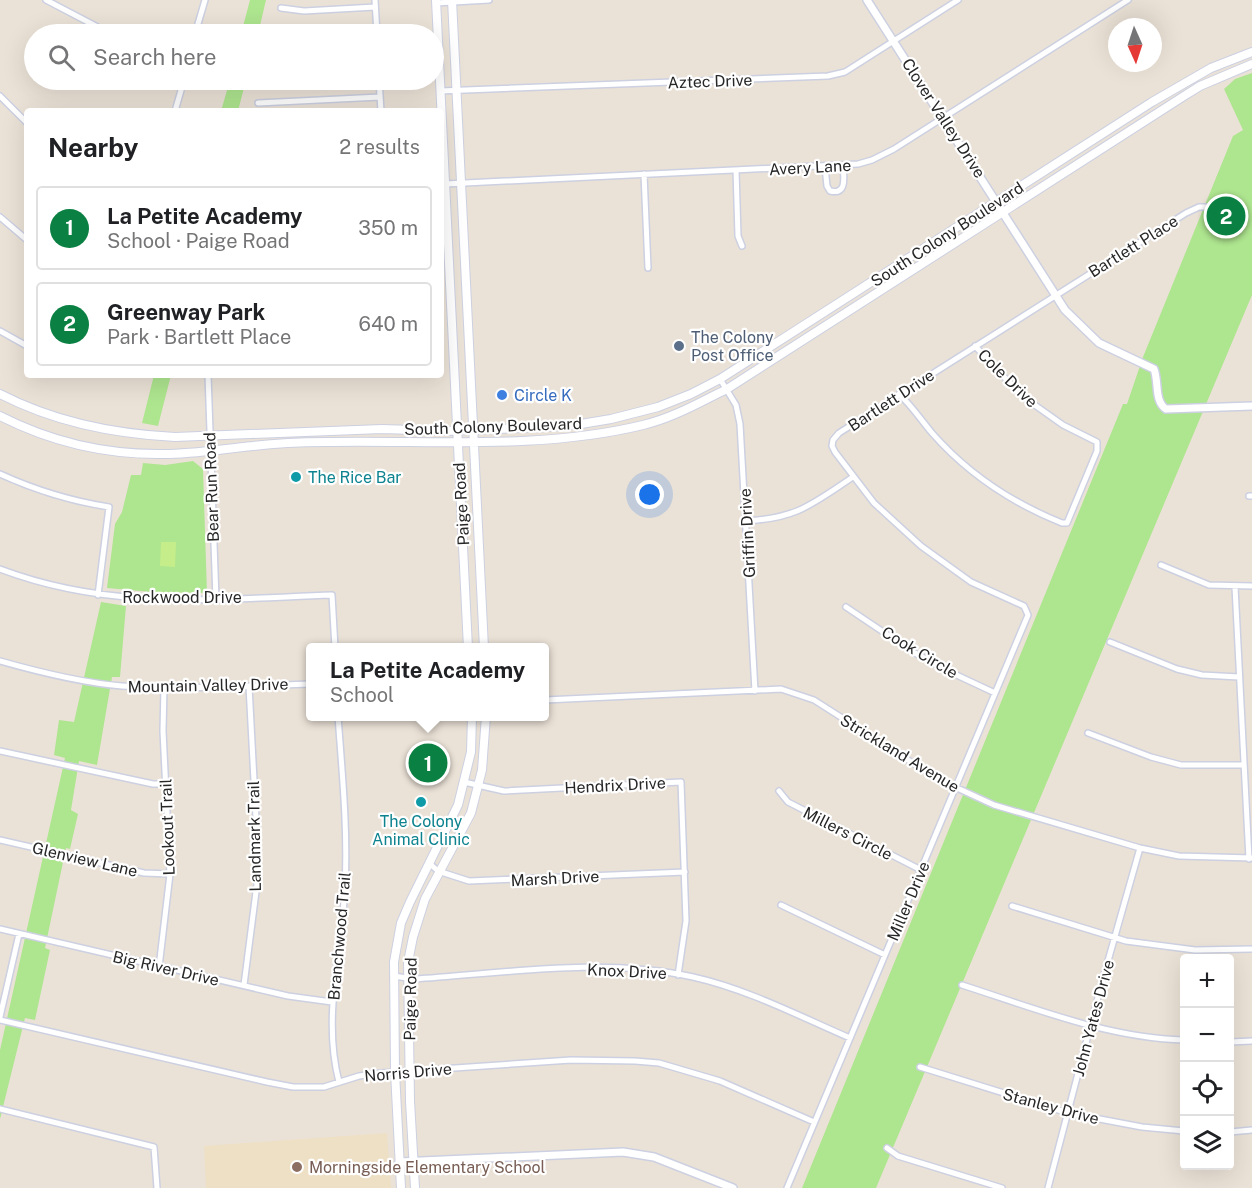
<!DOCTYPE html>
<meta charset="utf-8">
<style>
body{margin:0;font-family:"Public Sans",sans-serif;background:#f6f6f6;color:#202124}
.controls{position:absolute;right:18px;bottom:18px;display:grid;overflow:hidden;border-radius:6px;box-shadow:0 6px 24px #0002}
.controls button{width:54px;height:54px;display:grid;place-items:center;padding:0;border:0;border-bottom:2px solid #e0e0e0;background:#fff;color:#202124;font:30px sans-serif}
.compass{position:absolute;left:1108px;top:18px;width:54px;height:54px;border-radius:50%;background:#fff;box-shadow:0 6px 24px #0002;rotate:177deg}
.you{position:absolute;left:650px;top:495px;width:21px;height:21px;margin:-15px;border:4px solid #fff;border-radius:50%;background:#1a73e8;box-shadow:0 0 0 9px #1a73e833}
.badge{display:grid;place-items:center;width:39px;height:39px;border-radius:50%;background:#0b8043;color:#fff;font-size:20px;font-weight:700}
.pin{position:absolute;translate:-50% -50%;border:3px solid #fff;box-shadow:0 2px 6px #0006}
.popup{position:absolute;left:306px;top:643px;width:243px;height:78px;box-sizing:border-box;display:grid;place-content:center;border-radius:6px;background:#fff;filter:drop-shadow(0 2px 4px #0005);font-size:20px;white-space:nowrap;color:#757577}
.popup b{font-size:22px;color:#202124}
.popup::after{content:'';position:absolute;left:50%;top:100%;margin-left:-12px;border:12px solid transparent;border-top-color:#fff}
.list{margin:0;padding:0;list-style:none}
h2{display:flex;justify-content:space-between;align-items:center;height:78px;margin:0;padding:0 24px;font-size:26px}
h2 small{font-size:20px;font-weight:400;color:#757577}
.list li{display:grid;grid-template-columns:39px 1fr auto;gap:18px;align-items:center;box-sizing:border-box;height:84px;margin:0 12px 12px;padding:0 12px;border:2px solid #e0e0e0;border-radius:6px}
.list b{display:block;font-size:22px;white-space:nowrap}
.list p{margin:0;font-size:20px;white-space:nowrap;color:#757577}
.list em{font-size:20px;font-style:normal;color:#757577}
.icon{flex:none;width:33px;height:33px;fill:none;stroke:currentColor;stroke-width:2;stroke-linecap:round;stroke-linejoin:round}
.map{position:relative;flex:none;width:1252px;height:1188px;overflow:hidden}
.search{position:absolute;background:#fff;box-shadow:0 6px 24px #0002;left:24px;top:24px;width:420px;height:66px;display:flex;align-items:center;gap:15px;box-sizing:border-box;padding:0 21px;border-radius:33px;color:#757577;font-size:22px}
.panel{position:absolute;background:#fff;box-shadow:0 6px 24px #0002;left:24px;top:108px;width:420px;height:270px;border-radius:6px}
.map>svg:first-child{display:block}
.education{fill:#eee0c4}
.green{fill:#aee58f}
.pitch{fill:#c5ee8a}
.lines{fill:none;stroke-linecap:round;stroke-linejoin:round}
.minor-casing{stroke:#ccd0e1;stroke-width:8}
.tertiary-casing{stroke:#ccd0e1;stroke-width:10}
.secondary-casing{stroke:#ccd0e1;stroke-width:10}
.minor{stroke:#fff;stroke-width:5}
.tertiary{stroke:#fff;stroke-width:7}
.secondary{stroke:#fff;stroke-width:8}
.service-dot{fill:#5c6f8a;stroke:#fff;stroke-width:2}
.shop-dot{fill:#3f7fe0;stroke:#fff;stroke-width:2}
.culture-dot{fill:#0f9aa8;stroke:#fff;stroke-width:2}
.education-dot{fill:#8d6e63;stroke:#fff;stroke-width:2}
.labels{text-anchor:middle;stroke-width:4.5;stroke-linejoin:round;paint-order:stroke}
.street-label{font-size:16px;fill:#272727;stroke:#fff}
.service-label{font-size:16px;fill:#4e5e75;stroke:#fff;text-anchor:start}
.shop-label{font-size:16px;fill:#366cbe;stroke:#fff;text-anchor:start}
.culture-label{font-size:16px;fill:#0d838f;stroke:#fff;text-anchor:start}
.education-label{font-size:16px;fill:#785e54;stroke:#fff;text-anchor:start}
</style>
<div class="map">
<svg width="1252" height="1188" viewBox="0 0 1252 1188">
<rect width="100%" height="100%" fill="#ebe2d7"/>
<!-- education -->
<path class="education" d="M 387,1133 L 391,1188 L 206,1188 L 204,1146 Z"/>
<!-- green -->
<path class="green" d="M 250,0 L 266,0 L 258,34 L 241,34 Z
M 1252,73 L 1252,295 L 876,1188 L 802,1188 L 1123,404 L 1127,404 L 1143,357 L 1233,136 L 1243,130 L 1224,89 L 1235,79 Z
M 230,80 L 246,80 L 238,111 L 221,111 Z
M 154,375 L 171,375 L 158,426 L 142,423 Z
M 193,461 L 203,469 L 207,593 L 152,592 L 107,588 L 115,524 L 122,512 L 131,475 L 141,475 L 143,463 L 165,465 Z
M 101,602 L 126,606 L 120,677 L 112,677 L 97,765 L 79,761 L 71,810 L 78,814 L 70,849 L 66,848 L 45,948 L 50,950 L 35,1020 L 25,1018 L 0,1119 L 0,1050 L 65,758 L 54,755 L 59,720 L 74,722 Z"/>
<!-- pitch -->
<path class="pitch" d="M 161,542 L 176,542 L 175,567 L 160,566 Z"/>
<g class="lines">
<defs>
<path id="minor" d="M 46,0 L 111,34
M 375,0 L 377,34
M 436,3 L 489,0
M 281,8 L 304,11 L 375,7
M 195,34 L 205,0
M 379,80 L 381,111
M 440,91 L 828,76 L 845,72 L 958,0
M 0,96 L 27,123
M 258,103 L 380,97
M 175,111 L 184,80
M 825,167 L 827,186 L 830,191 C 847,195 844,178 843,166
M 736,170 L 738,236 L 742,246
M 644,174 L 648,268
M 445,184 L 858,164 L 872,160 L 894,149 L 1128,0
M 0,217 L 27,240
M 0,331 L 27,346
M 208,375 L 216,599
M 720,379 L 736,405 L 740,424 L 755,691
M 899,394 C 912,406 921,420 932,433 C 968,474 1012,503 1062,523 L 1067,523 L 1097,451 L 1097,442 L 1063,425 L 1022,396 L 975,346
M 0,474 C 35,490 71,501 109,507 L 98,595
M 1249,496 L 1252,496
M 746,521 C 798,518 812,504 853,477
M 1161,565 L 1209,585 L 1252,586
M 0,569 C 111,611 217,599 332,595 L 335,648
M 1235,587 L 1249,859
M 846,607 L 913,652 L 948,671 L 995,693
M 1110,642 L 1177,669 L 1202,675 L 1239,677
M 0,661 C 39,672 82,683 122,686 C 185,690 248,686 311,684
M 545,700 L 781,689 L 814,700 L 916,765 L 955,787 L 994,805 L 1140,848 L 1179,856 L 1252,858
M 338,716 C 342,772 348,830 345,886 C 342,952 322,1017 339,1082
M 1088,733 L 1151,757 L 1181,765 L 1243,765
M 0,751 L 153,784 L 166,784
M 464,782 L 504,791 L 681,782 L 686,921 L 678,975
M 779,791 L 788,802 L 921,870
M 0,840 L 144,873 L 170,874
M 429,863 L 438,871 L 469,881 L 685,872
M 781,905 L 885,955
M 1012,906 L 1126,941 L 1195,950 L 1252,949
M 0,929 L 288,996 L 332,1002
M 159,967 L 170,874 L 163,731 L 164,687
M 393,976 L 415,979 C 505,973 604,957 693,977 C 747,989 799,1016 850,1038
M 244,985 L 257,884 L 257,837 L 249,686
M 962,985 C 1034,1008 1108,1038 1184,1040
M 0,1017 L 19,934
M 0,1020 L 267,1082 L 293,1087 L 324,1087 L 359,1076 L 381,1073 L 571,1060 L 635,1061 L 659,1063 L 720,1081 L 814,1122
M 1230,1042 L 1252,1041
M 920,1067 L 1068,1113 L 1142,1127 L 1184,1131
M 0,1109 L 154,1147 L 157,1188
M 1230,1132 L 1252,1130
M 887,1148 L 898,1156 L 1002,1188
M 787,1188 L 1028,615 L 1024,606 L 971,582 L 921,546 L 874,503 L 835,452 L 832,446 L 833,440 L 839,433 L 1186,213 L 1199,207 L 1213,207
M 1048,1188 L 1102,982 L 1140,848"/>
<path id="tertiary" d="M 867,0 L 1065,310 L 1099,343 L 1154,369 C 1159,382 1154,401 1166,409 L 1252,406
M 399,1162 L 623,1152 L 654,1157 L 733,1188"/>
<path id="secondary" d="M 436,0 L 468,648
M 452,0 L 484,648
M 0,394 C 54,422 115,434 175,437 L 382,429 L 446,431 L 548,427 L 581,424 L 611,419 L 658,407 L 691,394 L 720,379 L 1152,102 L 1211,68 L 1252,52
M 0,416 C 49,441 104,454 158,454 C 190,455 221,449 253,446 C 277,443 302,442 326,442 C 431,440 540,450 643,425 C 673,418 700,402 727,389 L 1184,96 L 1200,86 L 1252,64
M 401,1188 L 395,1072 L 394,962 L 401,923 L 410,902 L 458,805 L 471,752 L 472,716
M 415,1188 L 410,1101 L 408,962 L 413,937 L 425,899 L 471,813 L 482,770 L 486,716"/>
</defs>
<!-- minor casing -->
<use href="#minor" class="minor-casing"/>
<!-- tertiary casing -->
<use href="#tertiary" class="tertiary-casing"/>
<!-- secondary casing -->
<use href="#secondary" class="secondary-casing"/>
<!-- minor -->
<use href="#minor" class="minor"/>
<!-- tertiary -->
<use href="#tertiary" class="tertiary"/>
<!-- secondary -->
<use href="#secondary" class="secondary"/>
</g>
<!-- markers -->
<circle class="service-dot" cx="679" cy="346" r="6"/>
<circle class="shop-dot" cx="502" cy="395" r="6"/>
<g class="culture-dot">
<circle cx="296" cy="477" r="6"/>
<circle cx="421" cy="802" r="6"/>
</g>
<circle class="education-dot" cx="297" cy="1167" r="6"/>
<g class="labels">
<!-- street labels -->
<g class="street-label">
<text transform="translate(710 81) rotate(-2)" y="6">Aztec Drive</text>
<text transform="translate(944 118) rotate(57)" y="6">Clover Valley Drive</text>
<text transform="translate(810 167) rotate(-3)" y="6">Avery Lane</text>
<text transform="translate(947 234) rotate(-33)" y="6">South Colony Boulevard</text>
<text transform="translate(1133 246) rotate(-32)" y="6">Bartlett Place</text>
<text transform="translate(1008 378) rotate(44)" y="6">Cole Drive</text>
<text transform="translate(891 400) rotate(-33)" y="6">Bartlett Drive</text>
<text transform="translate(493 426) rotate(-2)" y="6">South Colony Boulevard</text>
<text transform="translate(211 487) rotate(-92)" y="6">Bear Run Road</text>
<text transform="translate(461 504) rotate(-93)" y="6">Paige Road</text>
<text transform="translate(747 533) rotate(-93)" y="6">Griffin Drive</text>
<text x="182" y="603">Rockwood Drive</text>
<text transform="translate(920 652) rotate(31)" y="6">Cook Circle</text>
<text transform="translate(208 685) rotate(-1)" y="6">Mountain Valley Drive</text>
<text transform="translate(900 753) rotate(31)" y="6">Strickland Avenue</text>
<text transform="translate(615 785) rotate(-3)" y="6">Hendrix Drive</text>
<text transform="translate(167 827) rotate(-92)" y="6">Lookout Trail</text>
<text transform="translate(848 833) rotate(27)" y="6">Millers Circle</text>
<text transform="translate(254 836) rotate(-91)" y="6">Landmark Trail</text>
<text transform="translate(85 859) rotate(13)" y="6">Glenview Lane</text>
<text transform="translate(555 878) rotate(-3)" y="6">Marsh Drive</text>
<text transform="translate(908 901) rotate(-67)" y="6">Miller Drive</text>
<text transform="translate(339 936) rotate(-85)" y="6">Branchwood Trail</text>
<text transform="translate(166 968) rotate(13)" y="6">Big River Drive</text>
<text transform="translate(627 971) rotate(3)" y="6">Knox Drive</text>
<text transform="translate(410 999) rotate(-89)" y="6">Paige Road</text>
<text transform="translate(1093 1018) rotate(-75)" y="6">John Yates Drive</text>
<text transform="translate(408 1072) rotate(-5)" y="6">Norris Drive</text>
<text transform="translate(1051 1106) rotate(15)" y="6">Stanley Drive</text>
</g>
<!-- service labels -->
<g class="service-label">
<text x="691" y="343">The Colony<tspan x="691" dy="18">Post Office</tspan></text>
</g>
<!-- shop labels -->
<g class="shop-label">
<text x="514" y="401">Circle K</text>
</g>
<!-- culture labels -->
<g class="culture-label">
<text x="308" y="483">The Rice Bar</text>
<text x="421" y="827" text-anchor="middle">The Colony<tspan x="421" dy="18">Animal Clinic</tspan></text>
</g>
<!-- education labels -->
<g class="education-label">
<text x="309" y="1173">Morningside Elementary School</text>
</g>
</g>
</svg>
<div class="controls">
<button>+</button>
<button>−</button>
<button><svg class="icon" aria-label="locate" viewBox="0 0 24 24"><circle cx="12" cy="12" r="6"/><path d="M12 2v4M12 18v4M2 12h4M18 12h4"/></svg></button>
<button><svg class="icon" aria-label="layers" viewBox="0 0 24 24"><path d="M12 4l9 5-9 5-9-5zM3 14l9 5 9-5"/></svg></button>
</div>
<svg class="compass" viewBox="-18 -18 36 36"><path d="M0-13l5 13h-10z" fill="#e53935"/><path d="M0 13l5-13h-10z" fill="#757577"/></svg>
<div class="you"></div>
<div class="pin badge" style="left:428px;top:763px">1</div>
<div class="popup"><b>La Petite Academy</b>School</div>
<div class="pin badge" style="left:1226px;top:216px">2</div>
<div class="search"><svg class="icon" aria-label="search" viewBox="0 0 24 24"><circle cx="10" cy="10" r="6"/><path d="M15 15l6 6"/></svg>Search here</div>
<section class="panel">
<h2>Nearby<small>2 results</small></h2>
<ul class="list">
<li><span class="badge">1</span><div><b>La Petite Academy</b><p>School · Paige Road</p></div><em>350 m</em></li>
<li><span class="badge">2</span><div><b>Greenway Park</b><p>Park · Bartlett Place</p></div><em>640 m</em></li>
</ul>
</section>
</div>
